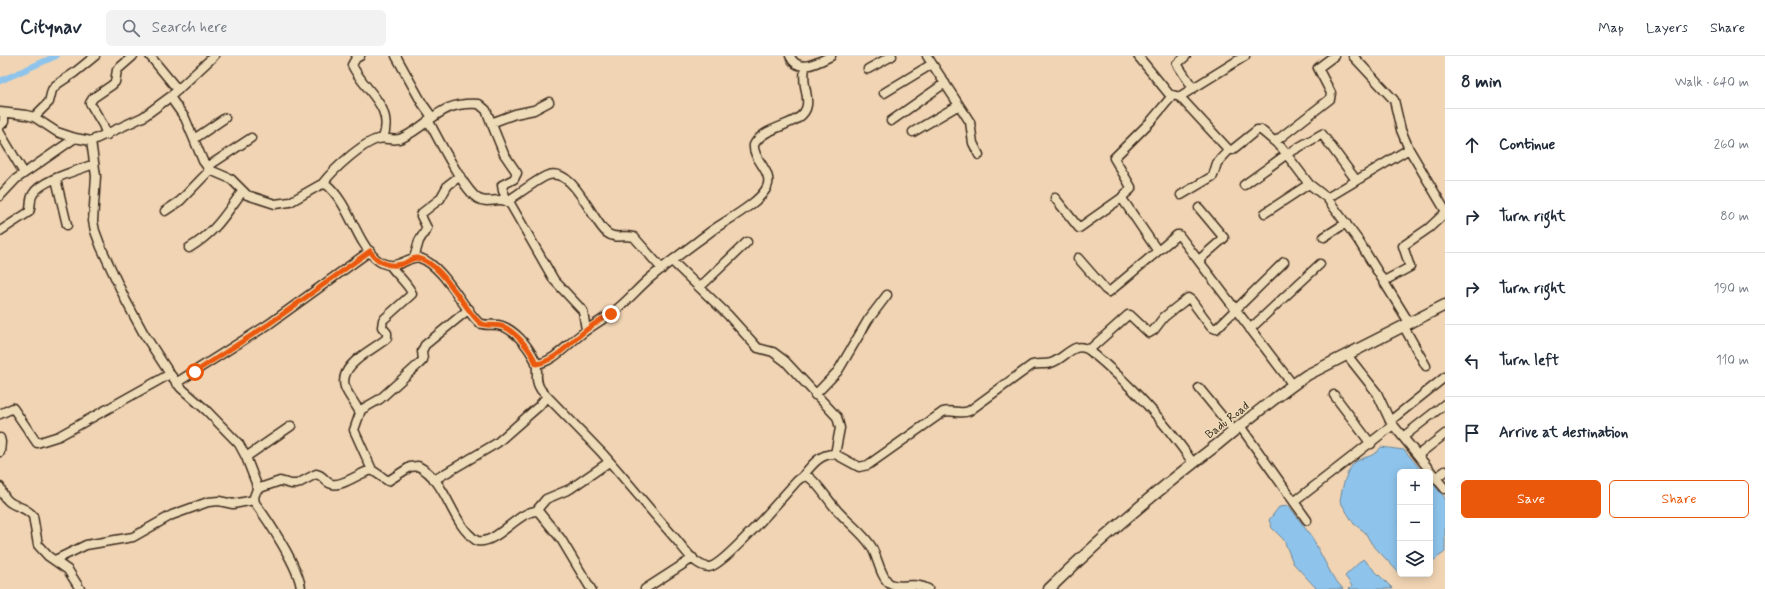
<!DOCTYPE html>
<meta charset="utf-8">
<style>
body{margin:0;font-family:Mynerve,sans-serif;background:#f2f2f3;color:#1f2937}
.controls{position:absolute;right:12px;bottom:12px;display:grid;overflow:hidden;border-radius:6px;box-shadow:0 2px 10px #0003}
.controls button{width:36px;height:36px;display:grid;place-items:center;padding:0;border:0;border-bottom:1px solid #e0e1e3;background:#fff;color:#1f2937;font:20px sans-serif}
.stop{position:absolute;width:12px;height:12px;margin:-9px;border:3px solid #ea580c;border-radius:50%;background:#fff}
.stop.end{background:#ea580c;border-color:#fff;box-shadow:0 1px 4px #0008}
.list{margin:0;padding:0;list-style:none}
h2{display:flex;justify-content:space-between;align-items:center;height:52px;margin:0;padding:0 16px;font-size:17px}
h2 small{font-size:13px;font-weight:400;color:#747a83}
.list li{display:grid;grid-template-columns:26px 1fr auto;gap:12px;align-items:center;box-sizing:border-box;height:72px;padding:0 16px;border-top:1px solid #e0e1e3}
.list b{display:block;font-size:15px;white-space:nowrap}
.list em{font-size:13px;font-style:normal;color:#747a83}
.actions{display:flex;gap:8px;padding:12px 16px}
.actions a{flex:1;padding:9px 0;border:1px solid #ea580c;border-radius:6px;text-align:center;font-size:14px;color:#ea580c}
.actions .main{background:#ea580c;color:#fff}
.icon{flex:none;width:22px;height:22px;fill:none;stroke:currentColor;stroke-width:2;stroke-linecap:round;stroke-linejoin:round}
.map{position:relative;flex:none;width:1445px;height:533px;overflow:hidden}
header{display:flex;align-items:center;gap:24px;box-sizing:border-box;height:56px;padding:0 20px;background:#fff;border-bottom:1px solid #e0e1e3}
header strong{font-size:19px}
nav{display:flex;gap:22px;margin-inline-start:auto;font-size:14px}
.search{width:280px;height:36px;background:#f2f2f3;display:flex;align-items:center;gap:10px;box-sizing:border-box;padding:0 14px;border-radius:6px;color:#747a83;font-size:15px}
main{display:flex}
aside{flex:1;background:#fff}
.map>svg:first-child{display:block}
.water{fill:#8ec4ec;stroke:#6d869a}
.lines{fill:none;stroke-linecap:round;stroke-linejoin:round}
.canal{stroke:#8ec4ec;stroke-width:6}
.minor-casing{stroke:#3b2a1e;stroke-width:11}
.major-casing{stroke:#3b2a1e;stroke-width:13}
.minor{stroke:#eedcb9;stroke-width:8}
.major{stroke:#eedcb9;stroke-width:10}
.route{stroke:#ea580c;stroke-width:5}
.labels{text-anchor:middle;stroke-width:3;stroke-linejoin:round;paint-order:stroke}
.street-label{font-size:12px;fill:#3b2a1e;stroke:#eedcb9}
</style>
<header>
<strong>Citynav</strong>
<div class="search"><svg class="icon" aria-label="search" viewBox="0 0 24 24"><circle cx="10" cy="10" r="6"/><path d="M15 15l6 6"/></svg>Search here</div>
<nav><a>Map</a><a>Layers</a><a>Share</a></nav>
</header>
<main>
<div class="map">
<svg width="1445" height="533" viewBox="0 0 1445 533">
<rect width="100%" height="100%" fill="#f0d4b3"/>
<filter id="ink" filterUnits="userSpaceOnUse"><feTurbulence type="fractalNoise" baseFrequency=".025" numOctaves="2"/><feDisplacementMap in="SourceGraphic" scale="8" xChannelSelector="R" yChannelSelector="G"/><feConvolveMatrix kernelMatrix="1 2 1 2 8 2 1 2 1" color-interpolation-filters="sRGB"/></filter>
<g filter="url(#ink)">
<!-- water -->
<path class="water" d="M 1381,391 L 1404,394 L 1423,416 L 1400,416 L 1400,518 L 1371,487 L 1365,476 L 1354,468 L 1340,445 C 1342,433 1346,412 1357,405 C 1367,399 1374,402 1381,391 Z
M 1430,424 L 1445,442 L 1445,496 L 1430,507 Z
M 1289,450 L 1311,480 L 1333,521 L 1343,533 L 1317,533 L 1293,507 L 1284,484 L 1272,472 L 1269,464 L 1279,451 Z
M 1363,503 L 1393,533 L 1349,533 L 1352,530 L 1345,520 Z"/>
<g class="lines">
<!-- canal -->
<path class="canal" d="M 0,25 L 56,0"/>
<defs>
<path id="minor" d="M 150,0 L 178,34
M 360,0 L 356,2 L 352,9 C 364,35 395,50 383,82
M 396,0 L 422,47 L 432,61
M 790,0 C 798,18 817,7 831,0
M 927,0 L 970,66 L 973,87 L 979,99
M 1138,0 L 1169,38 L 1180,41 L 1228,93 L 1232,94 L 1257,74 L 1261,74 L 1281,91 L 1309,128 L 1327,142 L 1409,93
M 1186,0 L 1177,8 L 1193,32
M 1353,0 L 1394,44 L 1401,74 L 1409,93 L 1445,154
M 868,13 L 892,0
M 884,37 L 932,8
M 170,41 L 185,62 L 203,105 L 210,114 L 231,123 L 247,139 L 275,148 L 290,146 L 320,129 L 326,128 C 349,147 355,183 375,202 C 395,220 408,198 420,202 C 444,210 462,251 479,267 C 485,270 491,268 498,269 C 514,272 528,290 535,304 C 540,314 533,323 541,334 C 561,355 582,376 602,397 C 627,425 650,454 675,482 C 683,491 695,511 709,511 C 724,510 784,439 797,425 C 801,421 805,419 810,422 C 819,429 828,444 836,453 C 847,466 862,476 871,490 C 878,501 880,521 890,528 C 901,533 915,525 928,533
M 1179,41 L 1245,0
M 0,56 L 26,59 L 34,61 L 57,76 L 75,82 L 91,85 L 143,61 L 170,41 L 214,0
M 34,61 L 49,46 L 52,34 L 56,29 L 74,17 L 95,0
M 428,64 C 438,82 462,131 477,142 C 488,150 502,138 511,149 L 554,224 L 583,255 L 586,274
M 891,65 L 945,27
M 491,67 L 515,58 L 534,54 L 549,46
M 0,70 L 4,66 L 4,57
M 913,76 L 959,49
M 0,77 L 24,117
M 107,79 L 103,69 L 90,47 L 93,42 L 112,29 L 115,26 L 117,14 L 133,0
M 194,83 L 225,62
M 91,85 L 96,120 L 93,165 L 95,175 L 101,191 L 126,245 L 144,278 L 170,318 L 181,332 L 206,354 L 239,388 L 246,401 L 256,427 L 257,433 L 254,441 L 255,447 C 268,464 300,513 301,533
M 1276,85 L 1330,43 L 1331,37 L 1318,12 L 1334,0
M 207,111 L 251,82
M 56,123 L 67,169
M 323,127 C 333,114 362,87 378,83 C 386,81 394,86 402,82 C 433,67 439,45 479,48 L 486,54 L 504,98 L 517,117 L 514,123 L 502,129 L 503,135 L 507,144
M 1244,129 L 1287,98 L 1322,78 L 1356,124
M 1181,139 L 1213,120 L 1217,107 L 1229,94
M 0,140 L 16,123 L 75,82
M 1055,142 L 1079,172 L 1123,141
M 1327,142 L 1358,184 L 1410,268
M 509,146 L 512,142 C 521,136 537,124 546,120 C 573,108 591,164 607,177 C 616,184 625,178 634,181 L 662,213
M 165,155 L 180,145 L 210,114
M 1265,157 L 1309,128
M 0,175 L 29,156 C 32,150 29,144 33,138 C 41,124 79,114 94,108
M 1324,181 L 1346,167
M 189,192 C 216,176 224,160 242,136
M 1157,194 L 1123,144 L 1123,140 L 1131,133 L 1131,131 L 1114,102 L 1151,65 L 1172,40
M 414,202 L 419,185 L 427,172 L 421,160 L 422,157 L 440,143 L 448,129 L 460,120
M 1078,202 L 1105,233 L 1109,236 L 1177,179 L 1179,179 L 1293,329
M 1199,204 L 1224,182 L 1199,152
M 672,205 L 728,259 L 755,289 L 758,292 L 773,296 L 785,305 L 837,361 L 840,372 L 835,398
M 1384,225 L 1410,211 L 1403,190 L 1429,172 L 1445,157
M 700,231 L 747,186
M 1404,271 L 1426,310
M 1250,273 L 1320,208
M 1089,294 L 1128,259 L 1130,259 L 1149,277 L 1154,274 L 1164,261 L 1188,242 L 1191,244 L 1211,271 L 1216,273 L 1284,206
M 1347,299 L 1377,337 L 1390,365 L 1445,433
M 536,308 C 553,306 566,290 579,280 C 589,271 601,265 612,257 C 625,248 637,233 650,222 C 669,206 690,191 710,176 C 725,165 760,147 767,131 C 774,116 752,103 754,89 C 764,68 804,71 807,49 C 808,42 806,36 805,30 C 804,24 804,17 805,11
M 176,327 L 269,268 L 370,195
M 1199,332 L 1234,375
M 815,339 L 838,315 L 868,264 L 887,239
M 1334,339 L 1371,388
M 359,355 L 380,343 L 419,308 L 423,304 L 422,295 L 425,289 L 469,253
M 0,358 L 13,352 L 37,387 L 59,380 L 170,318
M 1390,365 L 1445,321
M 1240,370 L 1307,464
M 1403,381 L 1445,348
M 0,382 L 1,386 L 0,396
M 1418,399 L 1445,378
M 246,401 L 291,370
M 372,414 L 354,374 L 360,357 L 359,355 C 355,347 348,339 345,331 C 338,308 374,294 387,282 L 387,277 L 382,271 L 383,264 L 412,238 C 411,231 395,217 390,209
M 802,421 C 811,410 820,397 835,398 L 859,411 L 868,409 L 943,356 C 952,353 960,359 969,355 L 1032,309 C 1039,307 1045,309 1051,307 C 1065,303 1074,284 1089,294 C 1129,327 1164,364 1193,407
M 1436,422 L 1445,415
M 434,424 L 497,387 L 539,350 L 547,340
M 0,431 C 8,455 22,446 33,460 L 38,489 L 48,500 L 68,514 L 80,533
M 257,433 L 280,425 L 291,428 L 297,428 L 316,418 C 324,419 325,427 332,428 C 343,431 360,416 372,414 L 388,425 L 410,411 L 418,410 C 448,425 450,467 477,485 C 497,489 518,454 538,455 L 561,483 L 591,533
M 1294,446 L 1393,369
M 536,455 L 546,443 L 570,433 L 609,406
M 55,504 L 86,489 L 133,481 L 172,459 L 208,446 L 219,445 L 233,448 L 254,444
M 645,533 L 693,502"/>
<path id="major" d="M 1049,533 C 1102,481 1159,433 1218,388 C 1247,364 1276,340 1307,319 L 1445,249"/>
</defs>
<!-- minor casing -->
<use href="#minor" class="minor-casing"/>
<!-- major casing -->
<use href="#major" class="major-casing"/>
<!-- minor -->
<use href="#minor" class="minor"/>
<!-- major -->
<use href="#major" class="major"/>
</g>
</g>
<g class="lines" filter="url(#ink)">
<!-- route -->
<path class="route" d="M 195,316 L 269,268 L 370,195 C 377,206 389,212 402,208 C 408,206 411,202 417,202 C 441,205 463,252 480,267 C 486,271 494,268 501,270 C 514,273 532,295 536,308 C 552,306 566,291 578,281 C 588,272 599,264 611,258"/>
</g>
<g class="labels">
<!-- street labels -->
<g class="street-label">
<text transform="translate(1227 364) rotate(-38)" y="4">Badu Road</text>
</g>
</g>
</svg>
<div class="controls">
<button>+</button>
<button>−</button>
<button><svg class="icon" aria-label="layers" viewBox="0 0 24 24"><path d="M12 4l9 5-9 5-9-5zM3 14l9 5 9-5"/></svg></button>
</div>
<div class="stop" style="left:195px;top:316px"></div>
<div class="stop end" style="left:611px;top:258px"></div>
</div>
<aside>
<h2>8 min<small>Walk · 640 m</small></h2>
<ul class="list">
<li><svg class="icon" aria-label="ahead" viewBox="0 0 24 24"><path d="M12 20V5M6 11l6-6 6 6"/></svg><div><b>Continue</b></div><em>260 m</em></li>
<li><svg class="icon" aria-label="right" viewBox="0 0 24 24"><path d="M7 20v-9h11M14 6l5 5-5 5"/></svg><div><b>Turn right</b></div><em>80 m</em></li>
<li><svg class="icon" aria-label="right" viewBox="0 0 24 24"><path d="M7 20v-9h11M14 6l5 5-5 5"/></svg><div><b>Turn right</b></div><em>190 m</em></li>
<li><svg class="icon" aria-label="left" viewBox="0 0 24 24"><path d="M17 20v-9H6M10 6l-5 5 5 5"/></svg><div><b>Turn left</b></div><em>110 m</em></li>
<li><svg class="icon" aria-label="arrive" viewBox="0 0 24 24"><path d="M6 21V4h12l-3 4 3 4H6"/></svg><div><b>Arrive at destination</b></div></li>
</ul>
<div class="actions"><a class="main">Save</a><a>Share</a></div>
</aside>
</main>
